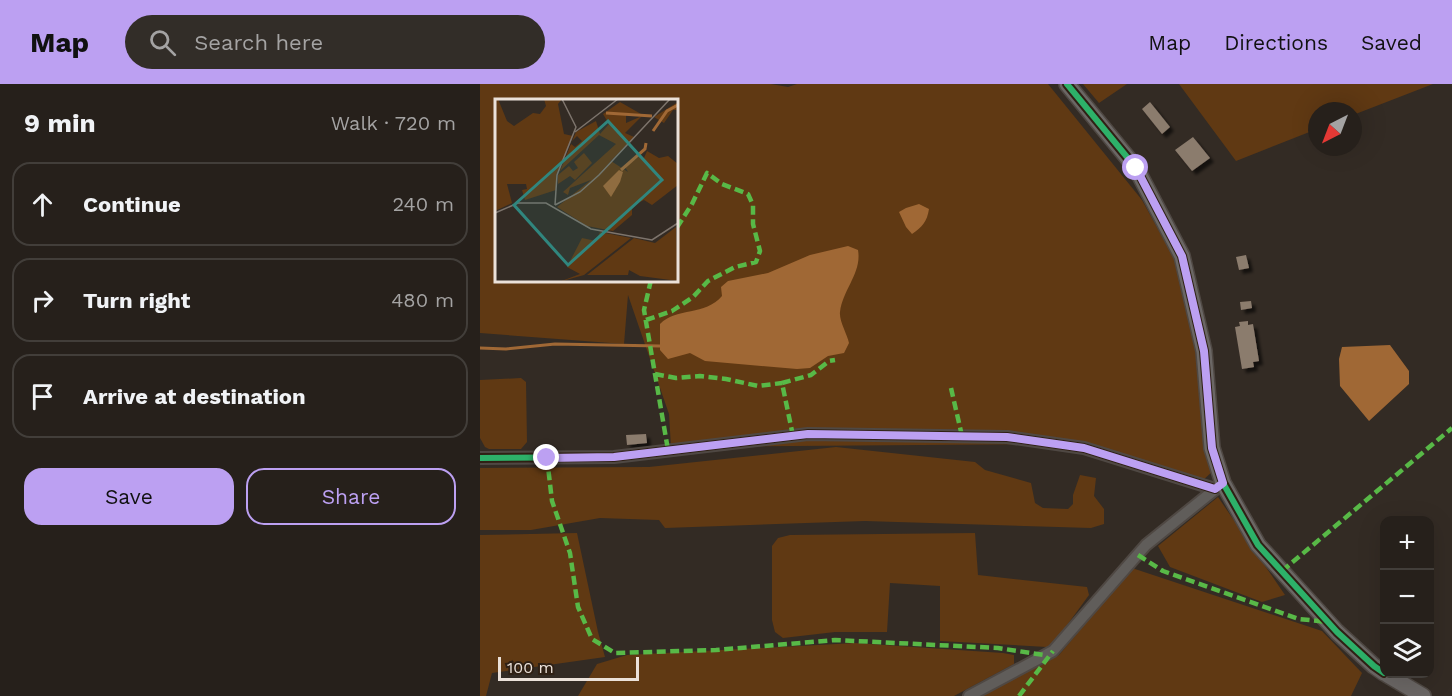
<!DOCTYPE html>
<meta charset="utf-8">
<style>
body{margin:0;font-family:"Work Sans",sans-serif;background:#322d28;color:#f1f3f6}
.controls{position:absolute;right:18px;bottom:18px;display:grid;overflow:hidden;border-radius:12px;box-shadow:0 6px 24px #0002}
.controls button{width:54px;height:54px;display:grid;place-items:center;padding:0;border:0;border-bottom:2px solid #423e3a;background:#26201b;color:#f1f3f6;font:30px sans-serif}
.compass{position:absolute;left:828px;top:18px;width:54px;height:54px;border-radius:50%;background:#26201b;box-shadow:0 6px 24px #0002;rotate:222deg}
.scale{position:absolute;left:18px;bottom:15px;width:141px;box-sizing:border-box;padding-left:6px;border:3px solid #ebe1d9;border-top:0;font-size:16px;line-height:21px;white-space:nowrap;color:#ebe1d9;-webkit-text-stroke:4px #2f2014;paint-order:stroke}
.stop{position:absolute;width:18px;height:18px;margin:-14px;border:4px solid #bca0f2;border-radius:50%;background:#fff}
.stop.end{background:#bca0f2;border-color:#fff;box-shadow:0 2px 6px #0008}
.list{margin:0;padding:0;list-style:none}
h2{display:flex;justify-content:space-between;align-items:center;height:78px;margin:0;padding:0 24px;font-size:26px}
h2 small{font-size:20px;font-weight:400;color:#a4a3a3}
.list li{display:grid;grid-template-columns:39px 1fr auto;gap:18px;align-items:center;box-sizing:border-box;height:84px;margin:0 12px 12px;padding:0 12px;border:2px solid #423e3a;border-radius:18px}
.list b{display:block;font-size:22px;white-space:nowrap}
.list em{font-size:20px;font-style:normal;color:#a4a3a3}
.actions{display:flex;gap:12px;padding:18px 24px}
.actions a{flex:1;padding:14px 0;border:2px solid #bca0f2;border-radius:18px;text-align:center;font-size:21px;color:#bca0f2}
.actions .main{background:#bca0f2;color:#111}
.icon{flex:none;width:33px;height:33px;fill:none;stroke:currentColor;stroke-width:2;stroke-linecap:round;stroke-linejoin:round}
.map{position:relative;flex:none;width:972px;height:612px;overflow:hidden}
header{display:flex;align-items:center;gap:36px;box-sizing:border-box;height:84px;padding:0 30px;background:#bca0f2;color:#111}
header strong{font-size:28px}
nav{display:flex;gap:33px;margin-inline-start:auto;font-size:21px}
.search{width:420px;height:54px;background:#322d28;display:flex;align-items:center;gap:15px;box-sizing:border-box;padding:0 21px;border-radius:33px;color:#a4a3a3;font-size:22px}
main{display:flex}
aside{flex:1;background:#26201b}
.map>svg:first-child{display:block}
.green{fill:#603913;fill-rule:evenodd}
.water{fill:#a06835}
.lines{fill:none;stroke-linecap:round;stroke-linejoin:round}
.stream{stroke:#a06835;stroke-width:3}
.building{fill:#8b7b6d;filter:url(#shadow)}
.street-casing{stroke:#4f4843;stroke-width:14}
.secondary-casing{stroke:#4f4843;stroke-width:18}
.street{stroke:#605d5a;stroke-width:10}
.secondary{stroke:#6b6765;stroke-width:15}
.quiet{stroke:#58b947;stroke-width:4.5;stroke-dasharray:9 4.5;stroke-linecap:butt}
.cycleway-casing{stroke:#2f2014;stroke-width:10}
.cycleway{stroke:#2db169;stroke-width:6}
.route{stroke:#bca0f2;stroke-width:8}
.inset-river{fill:none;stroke:#a06835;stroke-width:3}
.inset-road{fill:none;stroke:#7d746c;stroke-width:1.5}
.view{fill:#30867e;fill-opacity:0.15;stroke:#30867e;stroke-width:3}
.inset-edge{fill:none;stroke:#ebe1d9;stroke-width:3}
</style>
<header>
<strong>Map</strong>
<div class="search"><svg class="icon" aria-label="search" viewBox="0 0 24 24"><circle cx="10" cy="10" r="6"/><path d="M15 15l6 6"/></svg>Search here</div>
<nav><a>Map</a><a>Directions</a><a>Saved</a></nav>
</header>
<main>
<aside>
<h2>9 min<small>Walk · 720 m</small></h2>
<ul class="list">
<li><svg class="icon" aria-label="ahead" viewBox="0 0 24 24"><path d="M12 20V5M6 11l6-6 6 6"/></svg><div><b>Continue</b></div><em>240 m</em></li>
<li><svg class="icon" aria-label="right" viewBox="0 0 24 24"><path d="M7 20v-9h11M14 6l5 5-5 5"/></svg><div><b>Turn right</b></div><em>480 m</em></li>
<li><svg class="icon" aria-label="arrive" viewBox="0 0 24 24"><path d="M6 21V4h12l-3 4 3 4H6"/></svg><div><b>Arrive at destination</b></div></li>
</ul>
<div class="actions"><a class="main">Save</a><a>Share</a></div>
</aside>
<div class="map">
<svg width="972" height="612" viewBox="0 0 972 612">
<defs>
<filter id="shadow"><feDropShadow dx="4" dy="4" stdDeviation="1.5" flood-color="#0009"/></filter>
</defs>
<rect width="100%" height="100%" fill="#332b24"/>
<!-- green -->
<path class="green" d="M 0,0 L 291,0 L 308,3 L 317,0 L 568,0 L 662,116 L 694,174 L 711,233 L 734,386 L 721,398 L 562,360 L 191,363 L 189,330 L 148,211 L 144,260 L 0,249 ZM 16,16 L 196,16 L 196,196 L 16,196 Z
M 603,0 L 647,0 L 619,19 Z
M 699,0 L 953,0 L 873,31 L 873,27 L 837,27 L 837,45 L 756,77 Z
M 41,294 L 46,298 L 47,358 L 41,365 L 9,365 L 5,363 L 0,354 L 0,296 Z
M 356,363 L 495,378 L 505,386 L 551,399 L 555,419 L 563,424 L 588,425 L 593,420 L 593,411 L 600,391 L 616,394 L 614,412 L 624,425 L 624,440 L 611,444 L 385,437 L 185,444 L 179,436 L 120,434 L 51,446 L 0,446 L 0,384 L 169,383 Z
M 738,413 L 805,511 L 782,518 L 690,483 L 678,462 Z
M 97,449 L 118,548 L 125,573 L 12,589 L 6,612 L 0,612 L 0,451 Z
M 495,449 L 498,491 L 607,503 L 609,511 L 574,559 L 567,563 L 460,557 L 460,502 L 410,499 L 407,548 L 355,548 L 303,554 L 295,548 L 292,536 L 292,462 L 298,454 L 310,451 Z
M 652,484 L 842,547 L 882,589 L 871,612 L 500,612 L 579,571 Z
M 375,559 L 523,569 L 534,571 L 534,580 L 474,612 L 98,612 L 117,580 L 147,571 Z"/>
<!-- water -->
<path class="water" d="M 439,120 L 449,125 C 447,138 442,143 432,150 L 426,143 L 419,128 L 426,124 Z
M 368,162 L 378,166 C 382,189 363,205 360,228 C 359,237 367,250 369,259 L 364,269 L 348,272 L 330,284 L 317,285 L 225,277 L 210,269 L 188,275 L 180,266 L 180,240 C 197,223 225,232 242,212 L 241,203 L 248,197 L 288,189 L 330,171 Z
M 910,261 L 929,287 L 929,300 L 889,337 L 860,302 L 859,275 L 862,263 Z"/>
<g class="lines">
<!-- stream -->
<path class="stream" d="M 0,264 L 26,265 L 75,260 L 180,262"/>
</g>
<!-- building -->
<path class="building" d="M 670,18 L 690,43 L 682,50 L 662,25 Z
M 713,53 L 730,74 L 712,87 L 695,66 Z
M 766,171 L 769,184 L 759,186 L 756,173 Z
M 771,217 L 772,224 L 761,226 L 760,218 Z
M 768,237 L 768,241 L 773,240 L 779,277 L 773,278 L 774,283 L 762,285 L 755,243 L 760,242 L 759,238 Z
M 166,350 L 167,359 L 147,361 L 146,351 Z"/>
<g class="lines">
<defs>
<path id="street" d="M 0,374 L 134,373 L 328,350 L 527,353 L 604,364 L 735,405
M 489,612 L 573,567 L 666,461 L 738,403"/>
<path id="secondary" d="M 587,0 L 656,84 L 702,172 L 724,267 L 732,364 L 743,399 L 778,461 L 857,548 L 894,582 L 904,589
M 906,590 L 943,612"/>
</defs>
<!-- street casing -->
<use href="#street" class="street-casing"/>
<!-- secondary casing -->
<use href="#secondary" class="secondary-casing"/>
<!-- street -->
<use href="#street" class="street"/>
<!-- secondary -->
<use href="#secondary" class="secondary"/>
<!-- quiet -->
<path class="quiet" d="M 171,196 L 164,226 L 188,366
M 166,236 L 192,227 L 213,213 L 228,197 L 255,183 L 276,178 L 280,167 L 273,140 L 273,121 L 268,110 L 242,100 L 227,89 L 212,120 L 196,145
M 175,290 L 196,294 L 220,292 L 246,295 L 278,302 L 302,299
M 471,304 L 482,352
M 313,352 L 302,299 L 331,291 L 349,277 L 355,276
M 67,374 L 72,417 L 90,469 L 98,523 L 112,555 L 135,569 L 236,566 L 355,556 L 518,564 L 564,571
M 658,471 L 683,487 L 819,535 L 848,538
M 802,487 L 972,344
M 539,612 L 573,567"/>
<defs>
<path id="cycleway" d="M 587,0 L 656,84 L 702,172 L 724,267 L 732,364 L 743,399 L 778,461 L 857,548 L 894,582 L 904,589
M 0,374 L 134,373 L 328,350 L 527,353 L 604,364 L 735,405"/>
</defs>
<!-- cycleway casing -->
<use href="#cycleway" class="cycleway-casing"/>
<!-- cycleway -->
<use href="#cycleway" class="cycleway"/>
</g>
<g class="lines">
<!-- route -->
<path class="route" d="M 67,374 L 134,373 L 328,350 L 527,353 L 604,364 L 735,405 L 743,399 L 732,364 L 724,267 L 702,172 L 656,84"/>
</g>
<!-- overview -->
<g transform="translate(15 15)">
<rect width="183" height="183" fill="#332b24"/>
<path d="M 3,0 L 12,22 L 19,27 L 38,14 L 45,15 L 51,7 L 49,0 L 67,0 L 63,5 L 69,35 L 78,37 L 61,76 L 61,91 L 30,101 L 27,91 L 32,90 L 31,85 L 12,85 L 17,104 L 0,112 L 0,1 ZM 125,3 L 146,15 L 131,14 L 131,24 L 147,17 L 130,34 L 139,38 L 106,72 L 116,62 L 133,73 L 130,68 L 145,57 L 149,59 L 152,52 L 164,59 L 173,57 L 183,65 L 183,86 L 157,106 L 149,101 L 137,107 L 137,116 L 118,132 L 92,127 L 62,108 L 96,81 L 75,89 L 73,96 L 68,93 L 121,45 L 104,36 L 65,72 L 76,45 L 80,48 L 87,42 L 82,37 L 77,42 L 81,33 L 101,22 L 105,35 L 114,25 L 108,15 ZM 183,3 L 183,11 L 178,11 L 169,24 L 159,18 ZM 89,54 L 97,64 L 80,81 L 75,77 L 63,85 L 63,76 L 74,67 L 78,72 L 83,69 L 79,63 ZM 181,128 L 183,182 L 145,177 L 134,171 L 133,176 L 92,176 L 139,139 L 160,144 ZM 105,133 L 136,139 L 89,176 L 64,183 L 85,175 L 72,168 L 87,139 L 101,142 Z" fill="#603913"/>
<path d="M 124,71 L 128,73 L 125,83 L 116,98 L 108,87 Z" fill="#a06835"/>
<path class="inset-river" d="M 111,14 L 157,17M 158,32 L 172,12 L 183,6M 126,71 L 150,50 L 151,44"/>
<path class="inset-road" d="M 80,33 L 123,0M 60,106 L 85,93 L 104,76 L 175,0M 60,106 L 62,76 L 81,28 L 67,0M 0,114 L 23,104 L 51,104 L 96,130 L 157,141 L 183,124"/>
<path class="view" d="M 113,22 L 167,81 L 73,166 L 19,106 Z"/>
<rect width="183" height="183" class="inset-edge"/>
</g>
</svg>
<div class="controls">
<button>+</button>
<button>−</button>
<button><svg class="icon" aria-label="layers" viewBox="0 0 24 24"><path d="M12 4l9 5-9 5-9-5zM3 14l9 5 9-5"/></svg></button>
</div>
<svg class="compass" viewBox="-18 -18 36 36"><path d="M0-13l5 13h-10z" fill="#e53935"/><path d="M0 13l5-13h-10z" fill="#a4a3a3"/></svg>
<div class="scale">100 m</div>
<div class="stop" style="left:656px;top:84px"></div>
<div class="stop end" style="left:67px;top:374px"></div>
</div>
</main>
